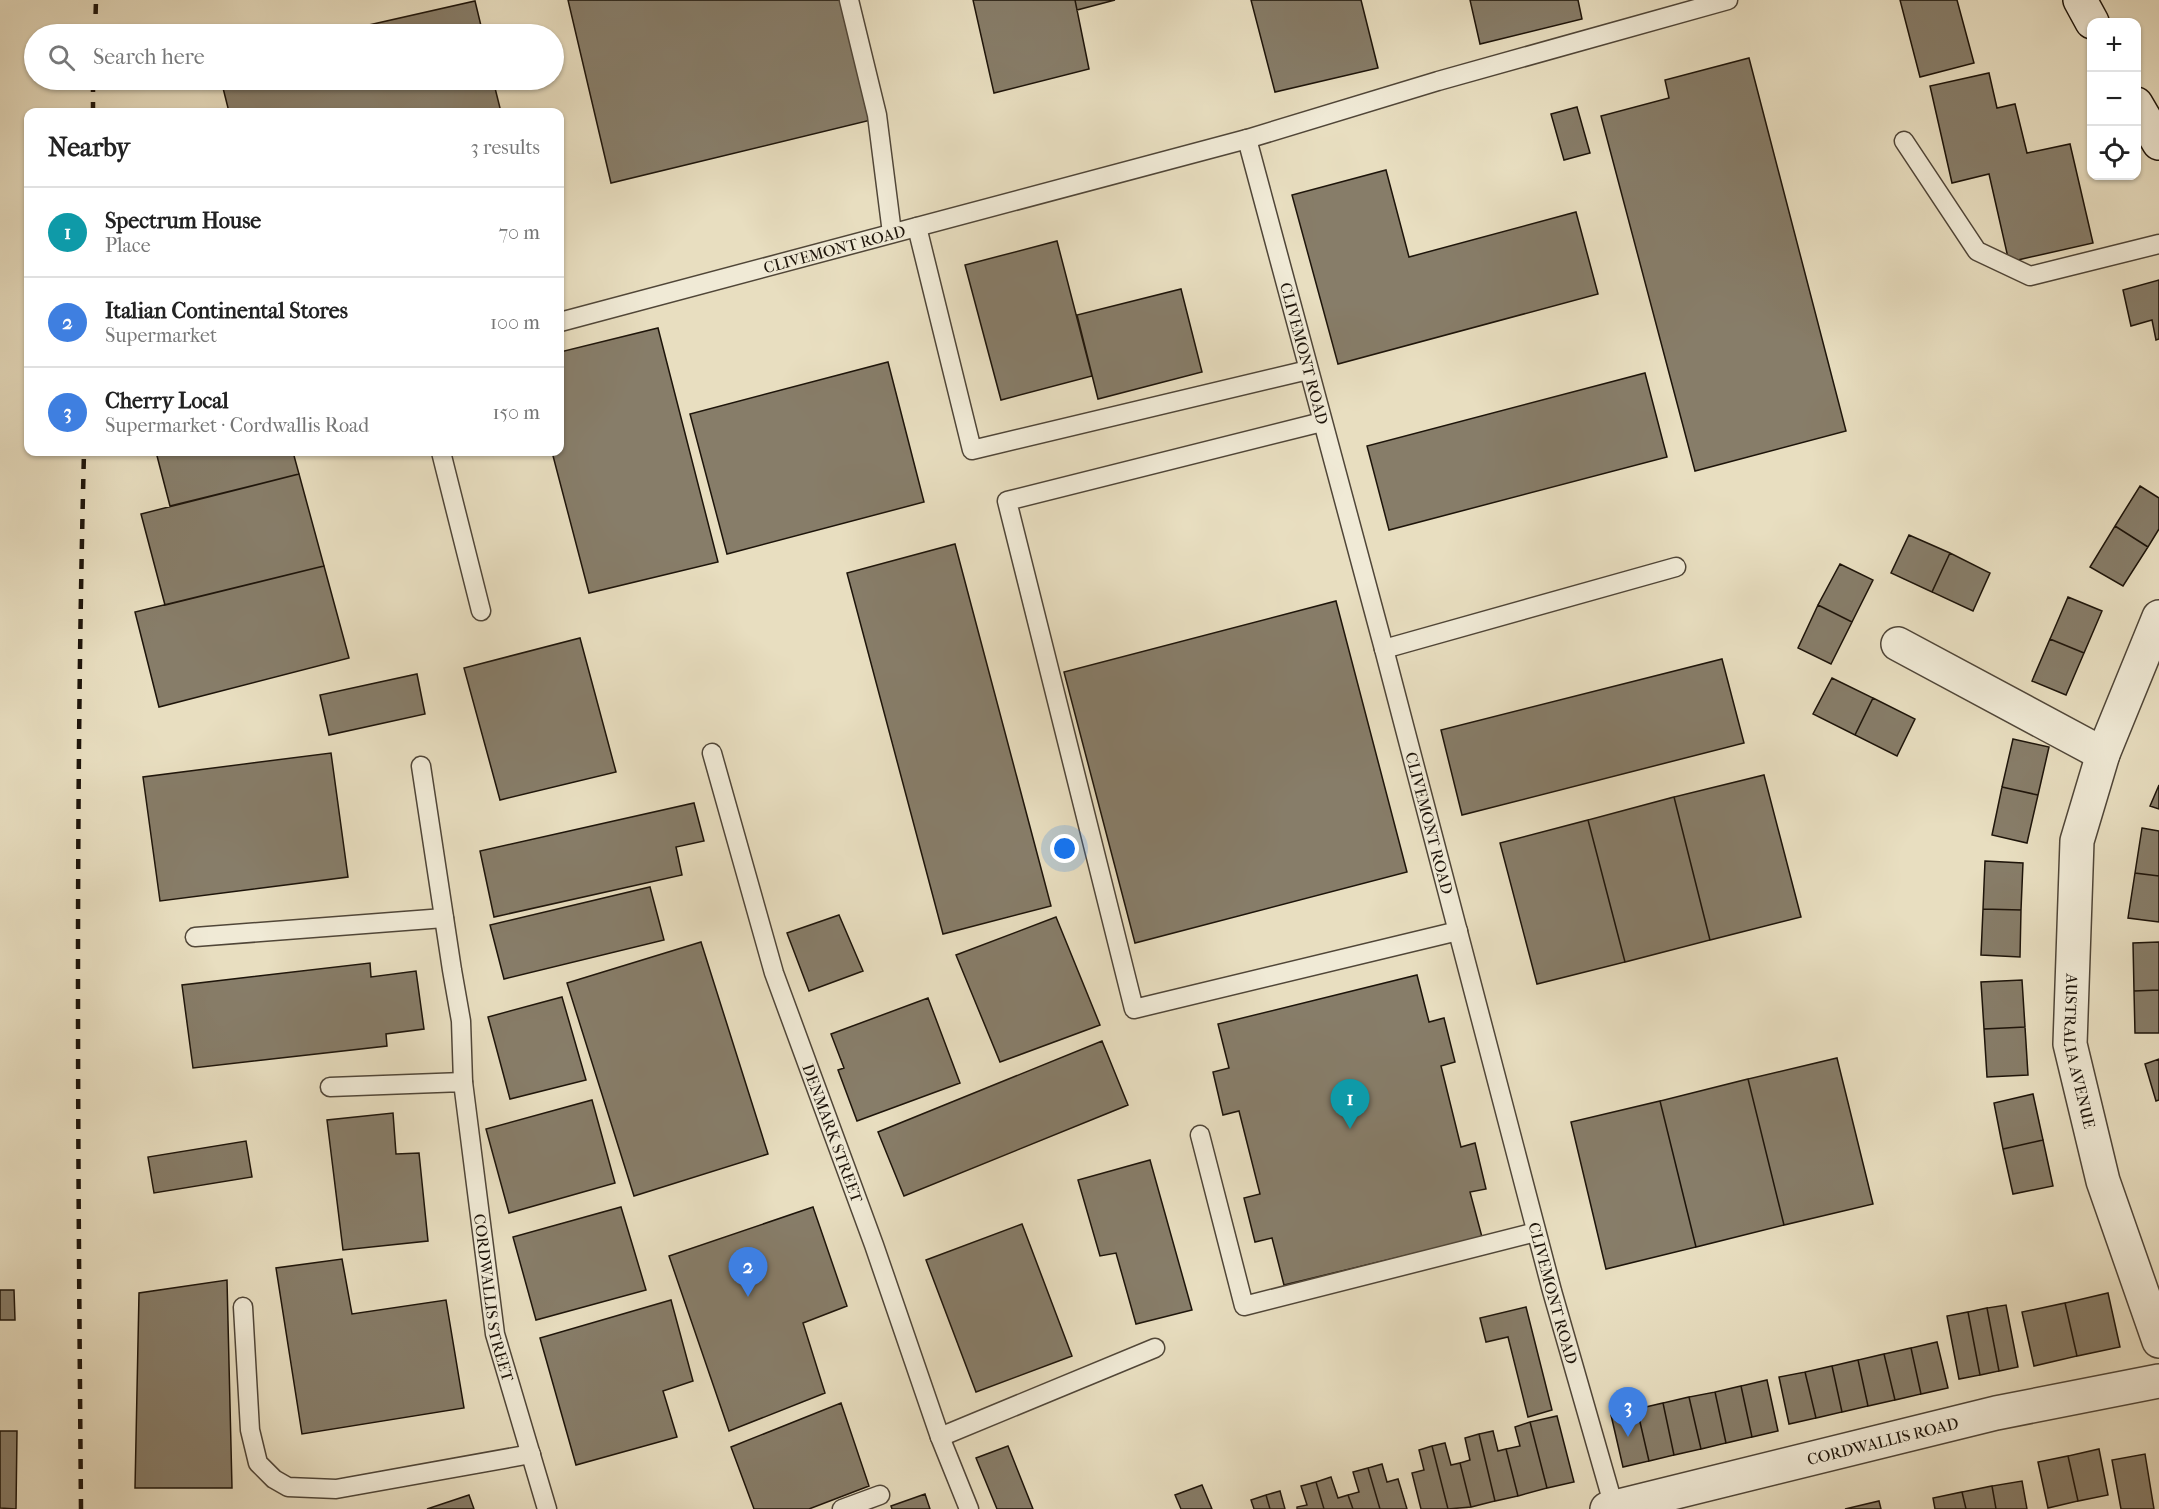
<!DOCTYPE html>
<meta charset="utf-8">
<style>
body{margin:0;font-family:"IM FELL French Canon",serif;background:#f2f2f2;color:#222}
.controls{position:absolute;right:18px;top:18px;display:grid;overflow:hidden;border-radius:12px;box-shadow:0 2px 4px #0004}
.controls button{width:54px;height:54px;display:grid;place-items:center;padding:0;border:0;border-bottom:2px solid #e0e0e0;background:#fff;color:#222;font:30px sans-serif}
.you{position:absolute;left:1065px;top:849px;width:21px;height:21px;margin:-15px;border:4px solid #fff;border-radius:50%;background:#1a73e8;box-shadow:0 0 0 9px #1a73e833}
.badge{display:grid;place-items:center;width:39px;height:39px;border-radius:50%;background:#d93025;color:#fff;font-size:20px;font-weight:700}
.pin{position:absolute;translate:-50% -50px;filter:drop-shadow(0 2px 3px #0008)}
.pin::after{content:'';position:absolute;top:32px;width:21px;height:18px;background:inherit;clip-path:polygon(0 0,100% 0,50% 100%)}
.list{margin:0;padding:0;list-style:none}
h2{display:flex;justify-content:space-between;align-items:center;height:78px;margin:0;padding:0 24px;font-size:26px}
h2 small{font-size:20px;font-weight:400;color:#767676}
.list li{display:grid;grid-template-columns:39px 1fr auto;gap:18px;align-items:center;box-sizing:border-box;height:90px;padding:0 24px;border-top:2px solid #e0e0e0}
.list b{display:block;font-size:22px;white-space:nowrap}
.list p{margin:0;font-size:20px;white-space:nowrap;color:#767676}
.list em{font-size:20px;font-style:normal;color:#767676}
.icon{flex:none;width:33px;height:33px;fill:none;stroke:currentColor;stroke-width:2;stroke-linecap:round;stroke-linejoin:round}
.map{position:relative;flex:none;width:2159px;height:1509px;overflow:hidden}
.search{position:absolute;background:#fff;box-shadow:0 2px 4px #0004;left:24px;top:24px;width:540px;height:66px;display:flex;align-items:center;gap:15px;box-sizing:border-box;padding:0 21px;border-radius:33px;color:#767676;font-size:22px}
.panel{position:absolute;background:#fff;box-shadow:0 2px 4px #0004;left:24px;top:108px;width:540px;height:348px;border-radius:12px}
.map>svg:first-child{display:block}
.building{fill:#877d69;stroke:#1d140a;stroke-width:1.5}
.lines{fill:none;stroke-linecap:round;stroke-linejoin:round}
.lane-casing{stroke:#504638;stroke-width:21}
.street-casing{stroke:#504638;stroke-width:36}
.secondary-casing{stroke:#1d140a;stroke-width:36}
.lane{stroke:#f0ead6;stroke-width:18}
.street{stroke:#f0ead6;stroke-width:33}
.secondary{stroke:#f0ead6;stroke-width:33}
.rail{stroke:#1d140a;stroke-width:4.5;stroke-dasharray:10 10;stroke-linecap:butt}
.labels{text-anchor:middle;stroke-width:6;stroke-linejoin:round;paint-order:stroke}
.street-label{font-size:16px;fill:#1d140a;stroke:#f0ead6}
</style>
<div class="map">
<svg width="2159" height="1509" viewBox="0 0 2159 1509">
<rect width="100%" height="100%" fill="#e8dec0"/>
<filter id="stains"><feTurbulence type="fractalNoise" baseFrequency=".00333" numOctaves="4"/><feColorMatrix values="0 0 0 0 .2 0 0 0 0 .09 0 0 0 0 .02 0 0 0 .5 -.17"/></filter>
<radialGradient id="worn" r=".72"><stop offset=".6" stop-color="#630" stop-opacity="0"/><stop offset="1" stop-color="#630" stop-opacity=".3"/></radialGradient>
<!-- building -->
<path class="building" d="M 568,0 L 841,0 L 871,120 L 611,183 Z
M 973,0 L 1075,0 L 1089,69 L 994,93 Z
M 1075,0 L 1115,0 L 1077,10 Z
M 1251,0 L 1361,0 L 1378,68 L 1275,92 Z
M 1470,0 L 1578,0 L 1582,19 L 1480,44 Z
M 1900,0 L 1957,0 L 1974,63 L 1920,77 Z
M 475,1 L 483,34 L 329,34 Z
M 1749,58 L 1846,431 L 1695,471 L 1601,116 L 1669,98 L 1665,80 Z
M 1989,73 L 1997,108 L 2015,104 L 2027,153 L 2070,144 L 2093,243 L 2009,262 L 1989,174 L 1952,183 L 1930,86 Z
M 221,80 L 493,80 L 501,112 L 229,112 Z
M 1577,107 L 1590,153 L 1564,160 L 1551,114 Z
M 1386,170 L 1409,257 L 1576,212 L 1598,294 L 1338,364 L 1292,195 Z
M 1057,241 L 1092,376 L 1001,400 L 965,265 Z
M 2159,280 L 2159,339 L 2156,340 L 2152,320 L 2131,326 L 2123,290 Z
M 1181,289 L 1202,372 L 1098,399 L 1077,315 Z
M 658,328 L 718,562 L 589,593 L 552,452 L 560,452 L 560,352 Z
M 888,362 L 924,502 L 727,554 L 690,414 Z
M 1645,373 L 1667,457 L 1389,530 L 1367,446 Z
M 156,452 L 293,452 L 299,474 L 170,506 Z
M 299,474 L 324,566 L 165,605 L 141,514 Z
M 2140,486 L 2159,498 L 2159,529 L 2148,547 L 2115,526 Z
M 2115,526 L 2148,547 L 2123,586 L 2090,567 Z
M 1909,535 L 1950,553 L 1932,592 L 1891,573 Z
M 955,544 L 1051,906 L 943,934 L 847,573 Z
M 1950,553 L 1990,573 L 1973,611 L 1932,592 Z
M 1840,564 L 1873,580 L 1852,622 L 1818,605 Z
M 324,566 L 349,658 L 159,707 L 135,612 Z
M 2068,597 L 2102,611 L 2084,653 L 2050,639 Z
M 1336,601 L 1407,872 L 1135,943 L 1064,672 Z
M 1818,605 L 1852,622 L 1831,664 L 1798,648 Z
M 580,638 L 616,772 L 500,800 L 464,668 Z
M 2050,639 L 2084,653 L 2066,695 L 2032,681 Z
M 1722,659 L 1744,743 L 1462,815 L 1441,730 Z
M 417,674 L 425,714 L 329,735 L 320,695 Z
M 1832,678 L 1873,698 L 1855,735 L 1813,714 Z
M 1873,698 L 1915,719 L 1897,756 L 1855,735 Z
M 2013,739 L 2049,747 L 2038,795 L 2002,787 Z
M 331,753 L 348,877 L 160,901 L 143,777 Z
M 1764,775 L 1801,917 L 1710,940 L 1674,797 Z
M 2159,785 L 2159,809 L 2150,806 Z
M 2002,787 L 2038,795 L 2027,843 L 1992,835 Z
M 1674,797 L 1710,940 L 1625,962 L 1588,820 Z
M 694,803 L 704,841 L 676,847 L 682,875 L 494,917 L 480,851 Z
M 1588,820 L 1625,962 L 1537,984 L 1500,843 Z
M 2142,828 L 2159,831 L 2159,876 L 2135,873 Z
M 1985,861 L 2023,863 L 2021,910 L 1983,909 Z
M 2135,873 L 2159,876 L 2159,922 L 2128,918 Z
M 650,887 L 664,940 L 504,979 L 490,925 Z
M 1983,909 L 2021,910 L 2020,957 L 1981,955 Z
M 839,915 L 863,971 L 809,991 L 787,933 Z
M 1056,917 L 1100,1025 L 1000,1062 L 956,955 Z
M 701,942 L 768,1154 L 634,1196 L 567,983 Z
M 2159,942 L 2159,990 L 2134,991 L 2133,943 Z
M 370,963 L 371,977 L 416,971 L 424,1029 L 386,1034 L 387,1046 L 193,1068 L 182,985 Z
M 1417,975 L 1429,1022 L 1444,1018 L 1455,1062 L 1441,1066 L 1461,1147 L 1475,1143 L 1486,1189 L 1470,1192 L 1482,1237 L 1284,1285 L 1272,1238 L 1255,1242 L 1244,1198 L 1260,1194 L 1239,1111 L 1223,1115 L 1213,1072 L 1229,1068 L 1218,1024 Z
M 2022,980 L 2025,1027 L 1984,1029 L 1981,982 Z
M 2159,990 L 2159,1033 L 2135,1033 L 2134,991 Z
M 562,997 L 586,1080 L 510,1099 L 488,1017 Z
M 928,998 L 960,1083 L 857,1121 L 838,1070 L 844,1068 L 831,1034 Z
M 2025,1027 L 2028,1075 L 1987,1077 L 1984,1029 Z
M 1102,1041 L 1128,1105 L 904,1196 L 878,1132 Z
M 1837,1058 L 1873,1204 L 1784,1225 L 1748,1079 Z
M 2159,1059 L 2159,1100 L 2156,1101 L 2145,1064 Z
M 1748,1079 L 1784,1225 L 1696,1247 L 1660,1101 Z
M 2033,1094 L 2043,1140 L 2003,1149 L 1994,1103 Z
M 592,1100 L 615,1183 L 509,1213 L 486,1129 Z
M 1660,1101 L 1696,1247 L 1606,1269 L 1571,1122 Z
M 393,1113 L 396,1154 L 419,1153 L 428,1241 L 343,1250 L 327,1120 Z
M 2043,1140 L 2053,1186 L 2013,1194 L 2003,1149 Z
M 246,1141 L 252,1177 L 154,1193 L 148,1157 Z
M 1150,1160 L 1192,1310 L 1136,1324 L 1116,1253 L 1100,1256 L 1078,1180 Z
M 621,1207 L 646,1290 L 536,1320 L 513,1237 Z
M 813,1207 L 847,1306 L 803,1323 L 825,1393 L 729,1431 L 669,1256 Z
M 1022,1224 L 1072,1356 L 976,1392 L 926,1260 Z
M 342,1259 L 352,1314 L 446,1300 L 464,1408 L 302,1434 L 276,1268 Z
M 227,1280 L 232,1488 L 135,1488 L 139,1293 Z
M 0,1290 L 14,1290 L 15,1320 L 0,1320 Z
M 2108,1293 L 2120,1347 L 2077,1356 L 2065,1303 Z
M 671,1300 L 693,1381 L 663,1391 L 677,1437 L 576,1465 L 540,1338 Z
M 2065,1303 L 2077,1356 L 2034,1366 L 2022,1312 Z
M 2006,1305 L 2018,1367 L 1999,1371 L 1987,1308 Z
M 1526,1307 L 1552,1410 L 1528,1417 L 1508,1337 L 1486,1342 L 1480,1318 Z
M 1987,1308 L 1999,1371 L 1980,1375 L 1968,1312 Z
M 1968,1312 L 1980,1375 L 1959,1379 L 1947,1316 Z
M 1937,1342 L 1948,1388 L 1921,1394 L 1911,1348 Z
M 1911,1348 L 1921,1394 L 1895,1400 L 1884,1354 Z
M 1884,1354 L 1895,1400 L 1868,1406 L 1858,1360 Z
M 1858,1360 L 1868,1406 L 1842,1412 L 1832,1366 Z
M 1832,1366 L 1842,1412 L 1816,1418 L 1805,1372 Z
M 1805,1372 L 1816,1418 L 1789,1424 L 1779,1377 Z
M 1767,1380 L 1778,1431 L 1752,1437 L 1741,1386 Z
M 1741,1386 L 1752,1437 L 1726,1443 L 1715,1392 Z
M 1715,1392 L 1726,1443 L 1701,1449 L 1689,1397 Z
M 1689,1397 L 1701,1449 L 1674,1455 L 1663,1403 Z
M 841,1403 L 869,1486 L 809,1509 L 754,1509 L 731,1447 Z
M 1663,1403 L 1674,1455 L 1649,1461 L 1637,1409 Z
M 1637,1409 L 1649,1461 L 1623,1467 L 1611,1415 Z
M 1557,1416 L 1574,1482 L 1547,1488 L 1530,1422 Z
M 1530,1422 L 1547,1488 L 1518,1496 L 1506,1449 L 1520,1446 L 1515,1427 Z
M 0,1431 L 17,1431 L 16,1509 L 0,1508 Z
M 1493,1431 L 1498,1451 L 1506,1449 L 1518,1496 L 1495,1501 L 1479,1434 Z
M 1479,1434 L 1495,1501 L 1471,1507 L 1460,1463 L 1470,1460 L 1465,1438 Z
M 1445,1443 L 1451,1465 L 1460,1463 L 1471,1507 L 1448,1509 L 1432,1446 Z
M 1008,1446 L 1033,1509 L 997,1509 L 976,1458 Z
M 1432,1446 L 1448,1509 L 1421,1509 L 1412,1473 L 1424,1470 L 1419,1450 Z
M 2099,1449 L 2108,1495 L 2078,1501 L 2068,1456 Z
M 2145,1454 L 2154,1509 L 2121,1509 L 2112,1460 Z
M 2068,1456 L 2078,1501 L 2048,1508 L 2038,1462 Z
M 1382,1464 L 1387,1482 L 1398,1479 L 1407,1509 L 1380,1509 L 1368,1468 Z
M 1368,1468 L 1380,1509 L 1353,1509 L 1348,1495 L 1359,1492 L 1353,1472 Z
M 1331,1477 L 1338,1498 L 1348,1495 L 1353,1509 L 1324,1509 L 1316,1482 Z
M 2022,1481 L 2027,1509 L 1996,1509 L 1992,1486 Z
M 1316,1482 L 1324,1509 L 1297,1509 L 1297,1507 L 1307,1505 L 1301,1486 Z
M 1202,1485 L 1212,1509 L 1181,1509 L 1175,1495 Z
M 1992,1486 L 1996,1509 L 1966,1509 L 1962,1492 Z
M 1280,1491 L 1285,1509 L 1270,1509 L 1266,1495 Z
M 1962,1492 L 1966,1509 L 1935,1509 L 1933,1498 Z
M 925,1494 L 930,1509 L 892,1509 L 891,1506 Z
M 469,1495 L 474,1509 L 427,1509 Z
M 1266,1495 L 1270,1509 L 1254,1509 L 1251,1500 Z
M 1879,1501 L 1881,1509 L 1845,1509 Z"/>
<g class="lines">
<defs>
<g id="lane">
<path d="M 849,0 L 877,115 L 892,233"/>
<path id="s1" d="M 1247,139 L 1384,649 L 1552,1291 L 1614,1507"/>
<path d="M 1904,141 L 1977,251 L 2030,276 L 2159,244"/>
<path d="M 917,227 L 972,450 L 1308,370"/>
<path id="s2" d="M 560,322 L 1247,139 L 1438,81 L 1728,0"/>
<path d="M 1322,422 L 1007,501 L 1134,1009 L 1458,931"/>
<path d="M 441,452 L 481,611"/>
<path d="M 1384,649 L 1676,567"/>
<path id="s3" d="M 712,753 L 774,973 L 874,1245 L 940,1437 L 969,1509"/>
<path d="M 421,766 L 452,970 L 461,1021 L 463,1082"/>
<path d="M 195,937 L 444,918"/>
<path id="s4" d="M 330,1087 L 463,1082 L 495,1334 L 547,1509"/>
<path d="M 1200,1135 L 1244,1306 L 1536,1232"/>
<path d="M 243,1307 L 250,1430 L 258,1463 L 274,1479 L 288,1487 L 336,1489 L 531,1454"/>
<path d="M 940,1437 L 1155,1348"/>
<path d="M 842,1509 L 880,1495"/>
</g>
<g id="street">
<path id="s5" d="M 2159,617 L 2103,754 L 2077,841 L 2070,1044 L 2103,1181 L 2159,1341"/>
<path d="M 1898,644 L 2103,754"/>
<path id="s6" d="M 1607,1509 L 1996,1413 L 2159,1381"/>
</g>
<path id="secondary" d="M 2080,0 L 2092,22
M 2136,104 L 2159,143"/>
</defs>
<!-- lane casing -->
<use href="#lane" class="lane-casing"/>
<!-- street casing -->
<use href="#street" class="street-casing"/>
<!-- secondary casing -->
<use href="#secondary" class="secondary-casing"/>
<!-- lane -->
<use href="#lane" class="lane"/>
<!-- street -->
<use href="#street" class="street"/>
<!-- secondary -->
<use href="#secondary" class="secondary"/>
<!-- rail -->
<path class="rail" d="M 95,34 L 96,0
M 93,112 L 93,80
M 81,1509 C 78,1157 75,804 84,452"/>
</g>
<g class="labels">
<!-- street labels -->
<g class="street-label">
<text dy="6" stroke="none"><textPath href="#s2" startOffset="284">CLIVEMONT ROAD</textPath></text>
<text dy="6" stroke="none"><textPath href="#s1" startOffset="222">CLIVEMONT ROAD</textPath></text>
<text dy="6" stroke="none"><textPath href="#s1" startOffset="708">CLIVEMONT ROAD</textPath></text>
<text dy="6" stroke="none"><textPath href="#s5" startOffset="450">AUSTRALIA AVENUE</textPath></text>
<text dy="6" stroke="none"><textPath href="#s3" startOffset="399">DENMARK STREET</textPath></text>
<text dy="6" stroke="none"><textPath href="#s1" startOffset="1194">CLIVEMONT ROAD</textPath></text>
<text dy="6" stroke="none"><textPath href="#s4" startOffset="351">CORDWALLIS STREET</textPath></text>
<text dy="6" stroke="none"><textPath href="#s6" startOffset="284">CORDWALLIS ROAD</textPath></text>
</g>
</g>
<rect width="100%" height="100%" filter="url(#stains)"/>
<rect width="100%" height="100%" fill="url(#worn)"/>
</svg>
<div class="controls">
<button>+</button>
<button>−</button>
<button><svg class="icon" aria-label="locate" viewBox="0 0 24 24"><circle cx="12" cy="12" r="6"/><path d="M12 2v4M12 18v4M2 12h4M18 12h4"/></svg></button>
</div>
<div class="you"></div>
<div class="pin badge" style="left:1350px;top:1129px;background:#0f9aa8">1</div>
<div class="pin badge" style="left:748px;top:1297px;background:#3f7fe0">2</div>
<div class="pin badge" style="left:1628px;top:1437px;background:#3f7fe0">3</div>
<div class="search"><svg class="icon" aria-label="search" viewBox="0 0 24 24"><circle cx="10" cy="10" r="6"/><path d="M15 15l6 6"/></svg>Search here</div>
<section class="panel">
<h2>Nearby<small>3 results</small></h2>
<ul class="list">
<li><span class="badge" style="background:#0f9aa8">1</span><div><b>Spectrum House</b><p>Place</p></div><em>70 m</em></li>
<li><span class="badge" style="background:#3f7fe0">2</span><div><b>Italian Continental Stores</b><p>Supermarket</p></div><em>100 m</em></li>
<li><span class="badge" style="background:#3f7fe0">3</span><div><b>Cherry Local</b><p>Supermarket · Cordwallis Road</p></div><em>150 m</em></li>
</ul>
</section>
</div>
